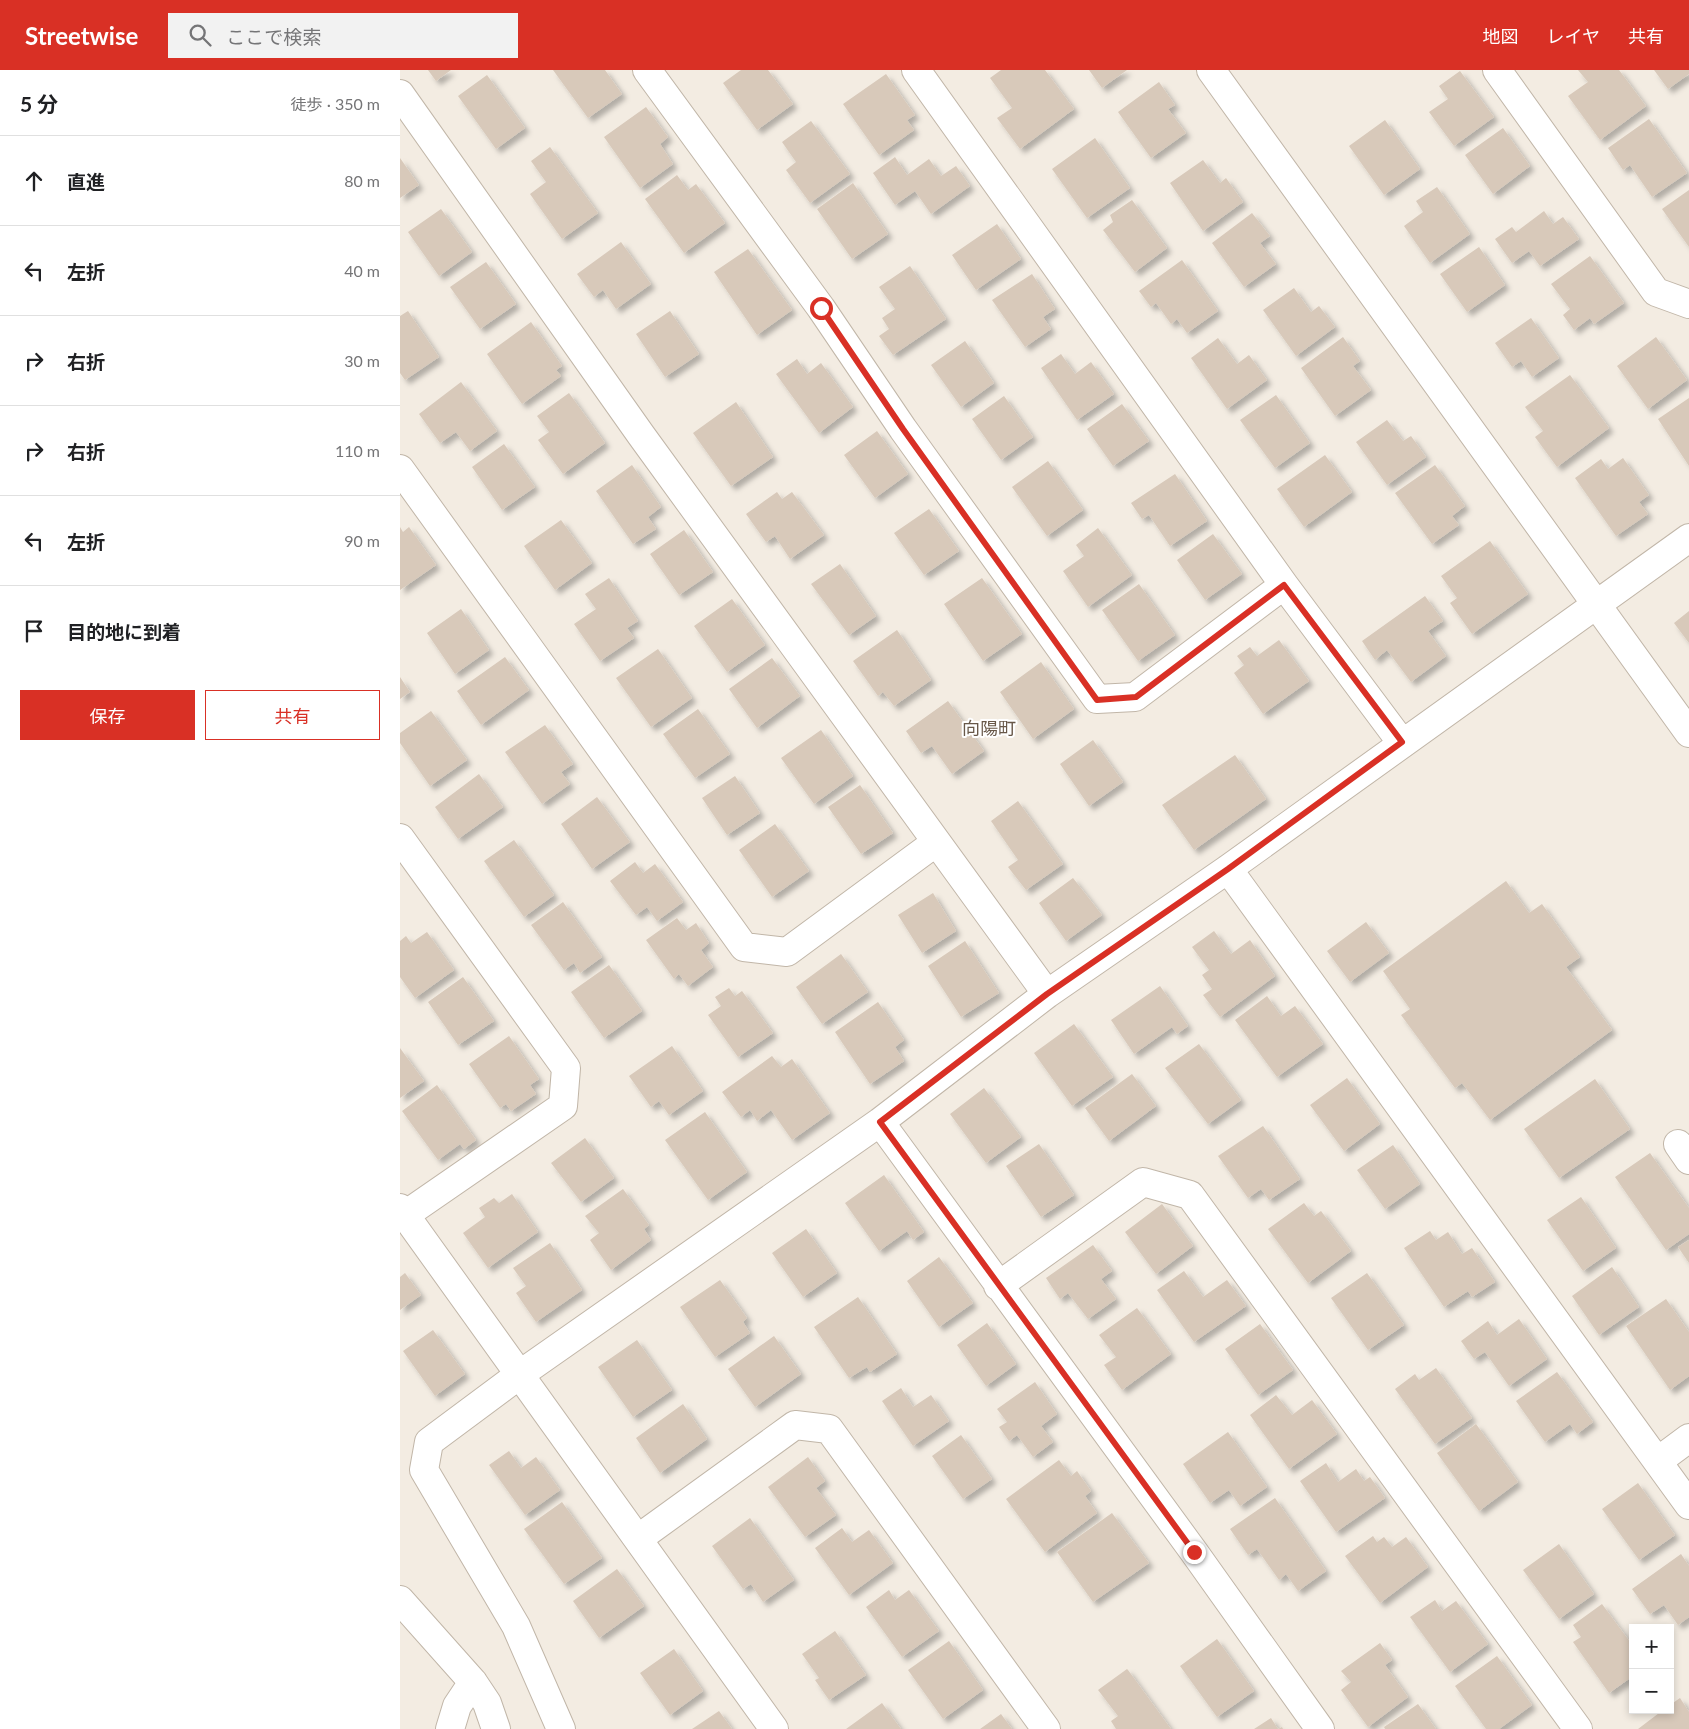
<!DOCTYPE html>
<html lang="ja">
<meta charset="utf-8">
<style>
body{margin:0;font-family:Lato,"Noto Sans JP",sans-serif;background:#f2f2f2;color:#202124}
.controls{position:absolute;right:15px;bottom:15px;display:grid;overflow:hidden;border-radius:0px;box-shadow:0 2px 8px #0003}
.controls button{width:45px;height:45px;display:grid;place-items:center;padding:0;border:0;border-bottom:1px solid #e0e0e0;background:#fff;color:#202124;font:25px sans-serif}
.stop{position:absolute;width:15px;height:15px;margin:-11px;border:4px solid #d93025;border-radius:50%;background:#fff}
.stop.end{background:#d93025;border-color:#fff;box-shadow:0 1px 5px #0008}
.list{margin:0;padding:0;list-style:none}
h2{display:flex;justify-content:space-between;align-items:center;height:65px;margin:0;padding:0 20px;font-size:21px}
h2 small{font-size:16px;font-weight:400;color:#757577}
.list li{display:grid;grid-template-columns:32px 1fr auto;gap:15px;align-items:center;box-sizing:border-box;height:90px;padding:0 20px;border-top:1px solid #e0e0e0}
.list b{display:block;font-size:19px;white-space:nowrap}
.list em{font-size:16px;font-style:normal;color:#757577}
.actions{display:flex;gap:10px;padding:15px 20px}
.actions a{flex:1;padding:11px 0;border:1px solid #d93025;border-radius:0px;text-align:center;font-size:18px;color:#d93025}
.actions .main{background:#d93025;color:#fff}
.icon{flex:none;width:28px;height:28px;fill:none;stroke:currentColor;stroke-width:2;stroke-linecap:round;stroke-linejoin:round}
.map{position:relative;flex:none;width:1289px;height:1659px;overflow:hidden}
header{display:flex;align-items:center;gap:30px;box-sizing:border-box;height:70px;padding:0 25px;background:#d93025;color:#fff}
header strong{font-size:24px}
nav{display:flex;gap:28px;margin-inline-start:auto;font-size:18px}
.search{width:350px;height:45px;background:#f2f2f2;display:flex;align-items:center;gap:12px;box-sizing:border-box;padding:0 18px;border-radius:0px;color:#757577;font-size:19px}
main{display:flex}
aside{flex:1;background:#fff}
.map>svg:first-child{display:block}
.building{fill:#d8c9ba;filter:url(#shadow)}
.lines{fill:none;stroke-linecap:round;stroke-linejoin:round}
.minor-casing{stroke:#c1b6a8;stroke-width:30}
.minor{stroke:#fff;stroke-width:28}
.route{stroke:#d93025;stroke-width:6}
.labels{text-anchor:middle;stroke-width:4;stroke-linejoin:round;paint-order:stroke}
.quarter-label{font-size:18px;fill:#685849;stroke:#fff}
</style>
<header>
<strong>Streetwise</strong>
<div class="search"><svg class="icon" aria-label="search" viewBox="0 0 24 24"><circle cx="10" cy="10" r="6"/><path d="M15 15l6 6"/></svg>ここで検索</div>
<nav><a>地図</a><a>レイヤ</a><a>共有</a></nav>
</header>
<main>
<aside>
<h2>5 分<small>徒歩 · 350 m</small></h2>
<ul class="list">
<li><svg class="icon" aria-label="ahead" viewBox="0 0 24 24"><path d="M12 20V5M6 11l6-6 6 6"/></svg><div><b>直進</b></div><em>80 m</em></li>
<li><svg class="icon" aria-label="left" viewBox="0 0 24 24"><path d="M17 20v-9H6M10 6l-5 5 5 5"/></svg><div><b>左折</b></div><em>40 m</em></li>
<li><svg class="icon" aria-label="right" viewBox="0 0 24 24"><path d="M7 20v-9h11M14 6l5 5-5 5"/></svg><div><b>右折</b></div><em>30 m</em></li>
<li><svg class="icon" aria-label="right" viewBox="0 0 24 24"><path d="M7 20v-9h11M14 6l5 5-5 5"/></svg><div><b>右折</b></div><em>110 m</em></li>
<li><svg class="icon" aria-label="left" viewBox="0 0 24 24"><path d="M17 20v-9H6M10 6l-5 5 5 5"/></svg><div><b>左折</b></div><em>90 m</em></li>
<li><svg class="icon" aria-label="arrive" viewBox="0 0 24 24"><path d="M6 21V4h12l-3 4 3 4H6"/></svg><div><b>目的地に到着</b></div></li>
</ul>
<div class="actions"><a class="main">保存</a><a>共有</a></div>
</aside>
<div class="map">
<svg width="1289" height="1659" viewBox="0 0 1289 1659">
<defs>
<filter id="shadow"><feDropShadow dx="4.5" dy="4.5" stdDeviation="2.5" flood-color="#0004"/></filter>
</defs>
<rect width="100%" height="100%" fill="#f3ece2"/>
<!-- building -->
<path class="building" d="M 28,0 L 51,0 L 36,11 Z
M 153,0 L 205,0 L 222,24 L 188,48 Z
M 341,0 L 368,0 L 393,34 L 357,60 L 323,13 Z
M 601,0 L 645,0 L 674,39 L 620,79 L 597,48 L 612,38 L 590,8 Z
M 689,0 L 727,0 L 702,18 Z
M 1178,0 L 1219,0 L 1246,36 L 1200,70 L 1168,26 L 1188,12 Z
M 1254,0 L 1289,0 L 1289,4 L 1268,19 Z
M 1060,1 L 1094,47 L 1054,76 L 1029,42 L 1048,29 L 1039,16 Z
M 486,4 L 515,45 L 507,50 L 514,60 L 479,85 L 443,34 Z
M 87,5 L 125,58 L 96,79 L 58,26 Z
M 759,12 L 775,35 L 768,39 L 786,63 L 751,88 L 718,42 Z
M 246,37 L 268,67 L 260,74 L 273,94 L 240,118 L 204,67 Z
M 1249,49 L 1287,103 L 1252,127 L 1230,95 L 1223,100 L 1208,78 Z
M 985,50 L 1020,99 L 984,125 L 949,76 Z
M 411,51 L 450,104 L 410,133 L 386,100 L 396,92 L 382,72 Z
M 1103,58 L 1130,96 L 1093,124 L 1065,85 Z
M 695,68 L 730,118 L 687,148 L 652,99 Z
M 150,77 L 198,143 L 162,169 L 130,124 L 146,112 L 131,91 Z
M 495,87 L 507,105 L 529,89 L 541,106 L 556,96 L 570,116 L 531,144 L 515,121 L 495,135 L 473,103 Z
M 0,88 L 19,115 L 0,128 Z
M 803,90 L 820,113 L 826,108 L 843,132 L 803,161 L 770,113 Z
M 277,105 L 288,120 L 296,114 L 325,153 L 284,183 L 245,129 Z
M 453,113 L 488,164 L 452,189 L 417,139 Z
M 1037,117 L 1070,164 L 1030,193 L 1004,156 L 1023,142 L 1016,131 Z
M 1289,120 L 1289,177 L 1262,139 Z
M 732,130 L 767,178 L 735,202 L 703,160 L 713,152 L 710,145 Z
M 41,139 L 72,182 L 39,206 L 8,162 Z
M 1144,141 L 1153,154 L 1163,147 L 1179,169 L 1140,196 L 1129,181 L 1112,193 L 1095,169 L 1112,157 L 1116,162 Z
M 852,143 L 870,166 L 860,173 L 876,194 L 844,217 L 812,173 Z
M 597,154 L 621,189 L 576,220 L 552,185 Z
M 221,172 L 251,214 L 216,239 L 203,220 L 194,227 L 177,204 Z
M 1079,177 L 1105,215 L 1067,242 L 1040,204 Z
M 348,179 L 392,240 L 357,265 L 314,202 Z
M 1190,186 L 1224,233 L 1194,254 L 1190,248 L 1174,260 L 1163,245 L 1170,239 L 1151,214 Z
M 782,190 L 818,241 L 787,263 L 777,249 L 771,254 L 756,233 L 751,237 L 739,221 Z
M 86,192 L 116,234 L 80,259 L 50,217 Z
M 510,196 L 546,249 L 493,285 L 479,266 L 489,259 L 482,248 L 495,239 L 479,217 Z
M 632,204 L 655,239 L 643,247 L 651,259 L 625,277 L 592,230 Z
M 894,218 L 911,242 L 919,236 L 935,257 L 896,286 L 863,240 Z
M 8,241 L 39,287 L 5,310 L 0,303 L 0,246 Z
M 270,241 L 299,284 L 265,307 L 236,264 Z
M 1131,248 L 1159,288 L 1132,307 L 1121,291 L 1112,297 L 1095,273 Z
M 131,252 L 162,296 L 156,300 L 161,306 L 122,334 L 87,284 Z
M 943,267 L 960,291 L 953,296 L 971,320 L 935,346 L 901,298 Z
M 1256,267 L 1287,310 L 1248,339 L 1217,296 Z
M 818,268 L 837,294 L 849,285 L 867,310 L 827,339 L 791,288 Z
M 565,271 L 594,313 L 561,337 L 531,295 Z
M 661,284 L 675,304 L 691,292 L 714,324 L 677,350 L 641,298 Z
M 397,289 L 407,304 L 421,293 L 453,337 L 419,363 L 376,304 Z
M 1170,305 L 1209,358 L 1157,397 L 1135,367 L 1143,361 L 1125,337 Z
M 61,312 L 97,361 L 70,381 L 56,362 L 40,373 L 19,344 Z
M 169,323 L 205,373 L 163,404 L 138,370 L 149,362 L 137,346 Z
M 876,325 L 910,373 L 875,398 L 840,350 Z
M 604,326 L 633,367 L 601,390 L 572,349 Z
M 1289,328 L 1289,396 L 1258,349 Z
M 336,332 L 373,387 L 331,416 L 293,363 Z
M 722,334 L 749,371 L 713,396 L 687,359 Z
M 987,350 L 1003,371 L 1011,366 L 1026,387 L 987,415 L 956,372 Z
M 477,361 L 508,404 L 475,428 L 444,385 Z
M 104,374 L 135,417 L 102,440 L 72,397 Z
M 925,385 L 952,422 L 904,457 L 877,419 Z
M 1223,388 L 1249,425 L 1239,432 L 1248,444 L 1216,466 L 1175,408 L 1201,389 L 1208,399 Z
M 648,391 L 683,440 L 647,466 L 612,417 Z
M 232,395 L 261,437 L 248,447 L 256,459 L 233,474 L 196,421 Z
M 1035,395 L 1065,436 L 1052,446 L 1059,455 L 1032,474 L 995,423 Z
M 775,404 L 807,451 L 770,476 L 749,445 L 742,449 L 731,433 Z
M 377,422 L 382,429 L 392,422 L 424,465 L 390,489 L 375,466 L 366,472 L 346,444 Z
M 529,439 L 559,481 L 524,505 L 494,463 Z
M 161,450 L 192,493 L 155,520 L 124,476 Z
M 0,457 L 3,462 L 9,457 L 36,495 L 0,520 Z
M 698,458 L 732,505 L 688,537 L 663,501 L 684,486 L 676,475 Z
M 284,460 L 313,502 L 279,525 L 250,484 Z
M 813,464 L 842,504 L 805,530 L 777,490 Z
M 1090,471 L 1128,524 L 1072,564 L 1050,533 L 1057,528 L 1041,506 Z
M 440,494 L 476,546 L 449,565 L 411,514 Z
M 209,508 L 238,551 L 227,558 L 234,568 L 200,591 L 174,554 L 196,539 L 185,524 Z
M 582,508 L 622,564 L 583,591 L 544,534 Z
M 739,514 L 775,565 L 738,591 L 702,540 Z
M 1025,526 L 1043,551 L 1028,561 L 1046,586 L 1011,612 L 987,580 L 975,590 L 962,571 Z
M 332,529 L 365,575 L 327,602 L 294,556 Z
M 61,539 L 89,580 L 55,604 L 27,563 Z
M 1289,541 L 1289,573 L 1274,553 Z
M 497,560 L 531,610 L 494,636 L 483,622 L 478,626 L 453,591 Z
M 879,570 L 909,611 L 863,644 L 834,603 L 844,595 L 837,586 L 850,577 L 857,586 Z
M 258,579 L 292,628 L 251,657 L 216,608 Z
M 105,587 L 129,620 L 81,655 L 57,621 Z
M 372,588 L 400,626 L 357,658 L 329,619 Z
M 641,592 L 674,639 L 633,669 L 600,622 Z
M 0,607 L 10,622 L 0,629 Z
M 548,631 L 584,681 L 552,704 L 532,676 L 521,683 L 506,661 Z
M 298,639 L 330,684 L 295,708 L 263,664 Z
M 31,641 L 67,690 L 30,716 L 0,673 L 0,663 Z
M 145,655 L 173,694 L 161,702 L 170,714 L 142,734 L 105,682 Z
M 421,660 L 453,706 L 414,734 L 381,688 Z
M 693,670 L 723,712 L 689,736 L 660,694 Z
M 835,685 L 866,729 L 794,780 L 762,735 Z
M 79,704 L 103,737 L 58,769 L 35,737 Z
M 335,706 L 360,743 L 327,765 L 302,728 Z
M 460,715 L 493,763 L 461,784 L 428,737 Z
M 197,727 L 230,772 L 192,799 L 161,754 Z
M 618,731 L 663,794 L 626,820 L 608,797 L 618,790 L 591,751 Z
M 375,754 L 409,801 L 372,827 L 339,780 Z
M 114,770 L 154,825 L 124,847 L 84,791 Z
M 235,792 L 243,803 L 255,794 L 283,832 L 257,851 L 247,837 L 236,845 L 210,811 Z
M 673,808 L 702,845 L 666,871 L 639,833 Z
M 1106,811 L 1129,843 L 1142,834 L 1180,887 L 1166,897 L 1212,960 L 1090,1050 L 1062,1013 L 1055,1018 L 1001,945 L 1010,939 L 983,901 Z
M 533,823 L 556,861 L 522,883 L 498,845 Z
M 163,832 L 202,887 L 180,903 L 174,893 L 164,900 L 131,855 Z
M 277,848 L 286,860 L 296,853 L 309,873 L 301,880 L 313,897 L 288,916 L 279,904 L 274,909 L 246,870 Z
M 966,852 L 989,883 L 950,912 L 927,881 Z
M 814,861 L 831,884 L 850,870 L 875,906 L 820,947 L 803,925 L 812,919 L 802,905 L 809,900 L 792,877 Z
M 27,862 L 54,900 L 15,928 L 0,907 L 0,871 L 6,866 L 11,873 Z
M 565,871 L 599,923 L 561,947 L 528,896 Z
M 441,884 L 468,922 L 422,954 L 396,917 Z
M 209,895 L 242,941 L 204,968 L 171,922 Z
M 63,907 L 94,951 L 58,975 L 28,932 Z
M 760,916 L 788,956 L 777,964 L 772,957 L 734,984 L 711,950 Z
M 329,918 L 335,926 L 342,921 L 373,963 L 338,987 L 308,945 L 321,936 L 315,927 Z
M 867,926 L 881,946 L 895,936 L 923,974 L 877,1007 L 835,950 Z
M 478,932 L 504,970 L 495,977 L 504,991 L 470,1014 L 435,962 Z
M 674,954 L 713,1007 L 672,1036 L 634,983 Z
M 109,966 L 139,1009 L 130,1015 L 136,1024 L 111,1041 L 106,1034 L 100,1038 L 69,994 Z
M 799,974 L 841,1030 L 808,1054 L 765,998 Z
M 272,976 L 303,1021 L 269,1045 L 259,1031 L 251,1037 L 229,1006 Z
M 0,978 L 24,1011 L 0,1028 Z
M 372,986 L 381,997 L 392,989 L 430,1043 L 392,1070 L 371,1040 L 357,1051 L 350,1040 L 341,1047 L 322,1022 Z
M 732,1004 L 756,1036 L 709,1071 L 685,1038 Z
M 947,1008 L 980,1054 L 944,1081 L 910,1035 Z
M 1195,1009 L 1230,1059 L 1159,1108 L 1124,1059 Z
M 37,1015 L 76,1070 L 64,1079 L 60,1074 L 38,1090 L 2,1041 Z
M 584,1018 L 621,1067 L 586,1093 L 550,1044 Z
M 305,1042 L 347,1102 L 308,1130 L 265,1070 Z
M 863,1056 L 900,1109 L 869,1130 L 861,1119 L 848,1128 L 818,1086 Z
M 185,1068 L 214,1108 L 181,1132 L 151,1093 Z
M 639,1074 L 674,1125 L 641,1147 L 606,1096 Z
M 993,1075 L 1020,1114 L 985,1139 L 957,1100 Z
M 1250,1083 L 1289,1138 L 1289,1164 L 1266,1180 L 1215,1107 Z
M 484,1105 L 524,1162 L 513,1170 L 507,1161 L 479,1181 L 445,1133 Z
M 223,1119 L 249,1155 L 244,1159 L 251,1170 L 211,1200 L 190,1170 L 199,1163 L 185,1146 Z
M 112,1124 L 138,1162 L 88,1198 L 63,1163 L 85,1147 L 79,1138 L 94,1128 L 99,1133 Z
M 1181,1127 L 1216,1178 L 1183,1201 L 1147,1150 Z
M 904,1133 L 914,1146 L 921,1141 L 951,1181 L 908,1213 L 868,1159 Z
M 762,1134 L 793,1176 L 756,1204 L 725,1162 Z
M 406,1159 L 437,1203 L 403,1227 L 372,1183 Z
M 1030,1161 L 1036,1170 L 1048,1162 L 1062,1184 L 1072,1178 L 1095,1212 L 1072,1227 L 1068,1221 L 1044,1237 L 1004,1178 Z
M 1289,1170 L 1289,1193 L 1278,1177 Z
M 150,1173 L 182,1220 L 136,1252 L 116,1223 L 126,1216 L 113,1198 Z
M 693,1175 L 712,1201 L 701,1209 L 716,1229 L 688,1249 L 668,1223 L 660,1229 L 646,1208 Z
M 539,1187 L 573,1233 L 539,1257 L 507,1211 Z
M 1212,1197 L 1239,1237 L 1199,1265 L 1172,1226 Z
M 784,1201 L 803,1227 L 827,1210 L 846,1236 L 794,1272 L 757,1220 Z
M 5,1203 L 21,1225 L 0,1240 L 0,1207 Z
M 967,1203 L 1004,1255 L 968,1280 L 931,1228 Z
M 320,1210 L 347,1248 L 343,1252 L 350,1263 L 315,1287 L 280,1237 Z
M 458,1227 L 497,1284 L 470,1302 L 467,1297 L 449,1308 L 414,1257 Z
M 1266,1229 L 1289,1262 L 1289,1306 L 1270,1320 L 1226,1256 Z
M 737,1238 L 771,1284 L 722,1320 L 704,1295 L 716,1287 L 699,1265 Z
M 1119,1249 L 1147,1289 L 1109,1316 L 1085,1282 L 1074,1289 L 1061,1271 L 1088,1251 L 1097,1265 Z
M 587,1253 L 616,1294 L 586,1316 L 557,1275 Z
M 860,1254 L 893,1300 L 858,1325 L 825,1279 Z
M 33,1260 L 65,1304 L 35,1326 L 3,1281 Z
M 374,1266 L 401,1304 L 355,1337 L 328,1299 Z
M 237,1270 L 272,1320 L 233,1347 L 198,1297 Z
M 1036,1298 L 1072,1348 L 1035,1374 L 995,1319 L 1015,1304 L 1019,1310 Z
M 1157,1302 L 1193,1352 L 1177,1364 L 1170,1354 L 1145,1372 L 1116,1331 Z
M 635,1312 L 657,1344 L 641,1356 L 653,1372 L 633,1387 L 617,1365 L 609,1371 L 599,1357 L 607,1352 L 597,1339 Z
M 501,1318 L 513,1337 L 531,1325 L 549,1351 L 513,1376 L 482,1331 Z
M 876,1325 L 892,1345 L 912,1330 L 937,1364 L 889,1399 L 850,1345 Z
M 283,1334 L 307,1369 L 260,1403 L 236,1368 Z
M 1076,1354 L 1118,1412 L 1079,1441 L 1037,1383 Z
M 828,1362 L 867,1417 L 840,1436 L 829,1420 L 810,1433 L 783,1394 Z
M 561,1365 L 592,1409 L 563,1429 L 532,1386 Z
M 109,1381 L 121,1398 L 136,1387 L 160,1420 L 125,1445 L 89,1395 Z
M 408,1387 L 425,1411 L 416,1418 L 436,1445 L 405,1467 L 368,1417 Z
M 659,1390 L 671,1406 L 677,1401 L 691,1421 L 685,1426 L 697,1443 L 645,1482 L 606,1429 Z
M 926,1393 L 938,1412 L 956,1399 L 964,1411 L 970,1407 L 985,1428 L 936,1462 L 900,1411 Z
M 1238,1413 L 1275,1465 L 1239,1490 L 1202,1439 Z
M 875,1428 L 926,1501 L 898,1521 L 886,1504 L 879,1510 L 857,1479 L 848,1485 L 830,1459 Z
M 162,1432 L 202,1488 L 164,1514 L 124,1459 Z
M 712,1443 L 749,1493 L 693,1532 L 657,1482 Z
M 350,1448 L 394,1510 L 363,1532 L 351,1514 L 343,1519 L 312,1476 Z
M 442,1458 L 452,1472 L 469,1460 L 493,1493 L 449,1525 L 415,1478 Z
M 973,1466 L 977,1472 L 984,1467 L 992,1477 L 1006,1467 L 1028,1497 L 980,1533 L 945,1486 Z
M 1159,1474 L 1194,1524 L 1159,1549 L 1123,1500 Z
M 1281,1484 L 1289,1496 L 1289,1547 L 1278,1555 L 1264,1535 L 1250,1544 L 1232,1519 Z
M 217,1499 L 244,1536 L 199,1568 L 173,1531 Z
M 489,1520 L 495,1530 L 509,1520 L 539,1561 L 502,1587 L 466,1537 Z
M 1035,1530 L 1042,1541 L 1056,1531 L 1088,1574 L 1050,1602 L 1010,1547 Z
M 1202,1534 L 1233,1576 L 1233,1606 L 1209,1623 L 1173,1572 L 1181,1567 L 1173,1555 Z
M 435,1561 L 466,1605 L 429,1630 L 415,1610 L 419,1608 L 402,1584 Z
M 817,1569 L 854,1621 L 817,1647 L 780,1596 Z
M 549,1571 L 583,1620 L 543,1649 L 508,1600 Z
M 980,1573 L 992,1590 L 985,1595 L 1008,1627 L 968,1657 L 941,1620 L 951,1612 L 941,1601 Z
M 274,1579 L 303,1621 L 270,1645 L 240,1603 Z
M 1097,1586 L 1132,1635 L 1099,1659 L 1086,1659 L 1055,1616 Z
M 727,1599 L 728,1600 L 771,1659 L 716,1659 L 711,1651 L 718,1646 L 698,1620 Z
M 1280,1628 L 1289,1642 L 1289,1659 L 1238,1659 L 1263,1640 L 1270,1640 L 1270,1635 Z
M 482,1633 L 501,1659 L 446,1659 Z
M 1018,1634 L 1036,1659 L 985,1659 L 984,1657 Z
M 319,1641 L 332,1659 L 292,1659 Z
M 601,1644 L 612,1659 L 580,1659 Z
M 871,1648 L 878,1659 L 882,1657 L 883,1659 L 854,1659 Z"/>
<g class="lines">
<defs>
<path id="minor" d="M 247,0 L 421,238 L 503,359 L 697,629 L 735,627 L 884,515
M 516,0 L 884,515 L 1002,673
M 811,0 L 1289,663
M 1097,0 L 1256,222 L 1289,234
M 0,24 L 241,365 L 647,924
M 0,399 L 344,877 L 387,882 L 535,773
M 0,768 L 166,998 L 163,1036 L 5,1145
M 828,799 L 1289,1435
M 480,1052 L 794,1482 L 920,1659
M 1278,1074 L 1289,1090
M 0,1138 L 374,1659
M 598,1216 L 743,1112 L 790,1125 L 1178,1659
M 1258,1391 L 1289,1368
M 239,1468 L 395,1355 L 429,1359 L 646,1659
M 0,1530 L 73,1612 L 87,1633 L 96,1659
M 50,1659 L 57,1636 L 73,1612
M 161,1659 L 116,1556 L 24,1400 L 29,1372 L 119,1305 L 480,1052 L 647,924 L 828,799 L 1289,468"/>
</defs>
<!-- minor casing -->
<use href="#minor" class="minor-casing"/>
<!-- minor -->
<use href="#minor" class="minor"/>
</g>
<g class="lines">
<!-- route -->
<path class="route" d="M 421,238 L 503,359 L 697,630 L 736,627 L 884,515 L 1002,672 L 828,799 L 647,924 L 480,1052 L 794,1482"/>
</g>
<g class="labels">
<!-- quarter labels -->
<g class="quarter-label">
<text x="589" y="665">向陽町</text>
</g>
</g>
</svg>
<div class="controls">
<button>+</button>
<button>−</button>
</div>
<div class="stop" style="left:421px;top:238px"></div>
<div class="stop end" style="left:794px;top:1482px"></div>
</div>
</main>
